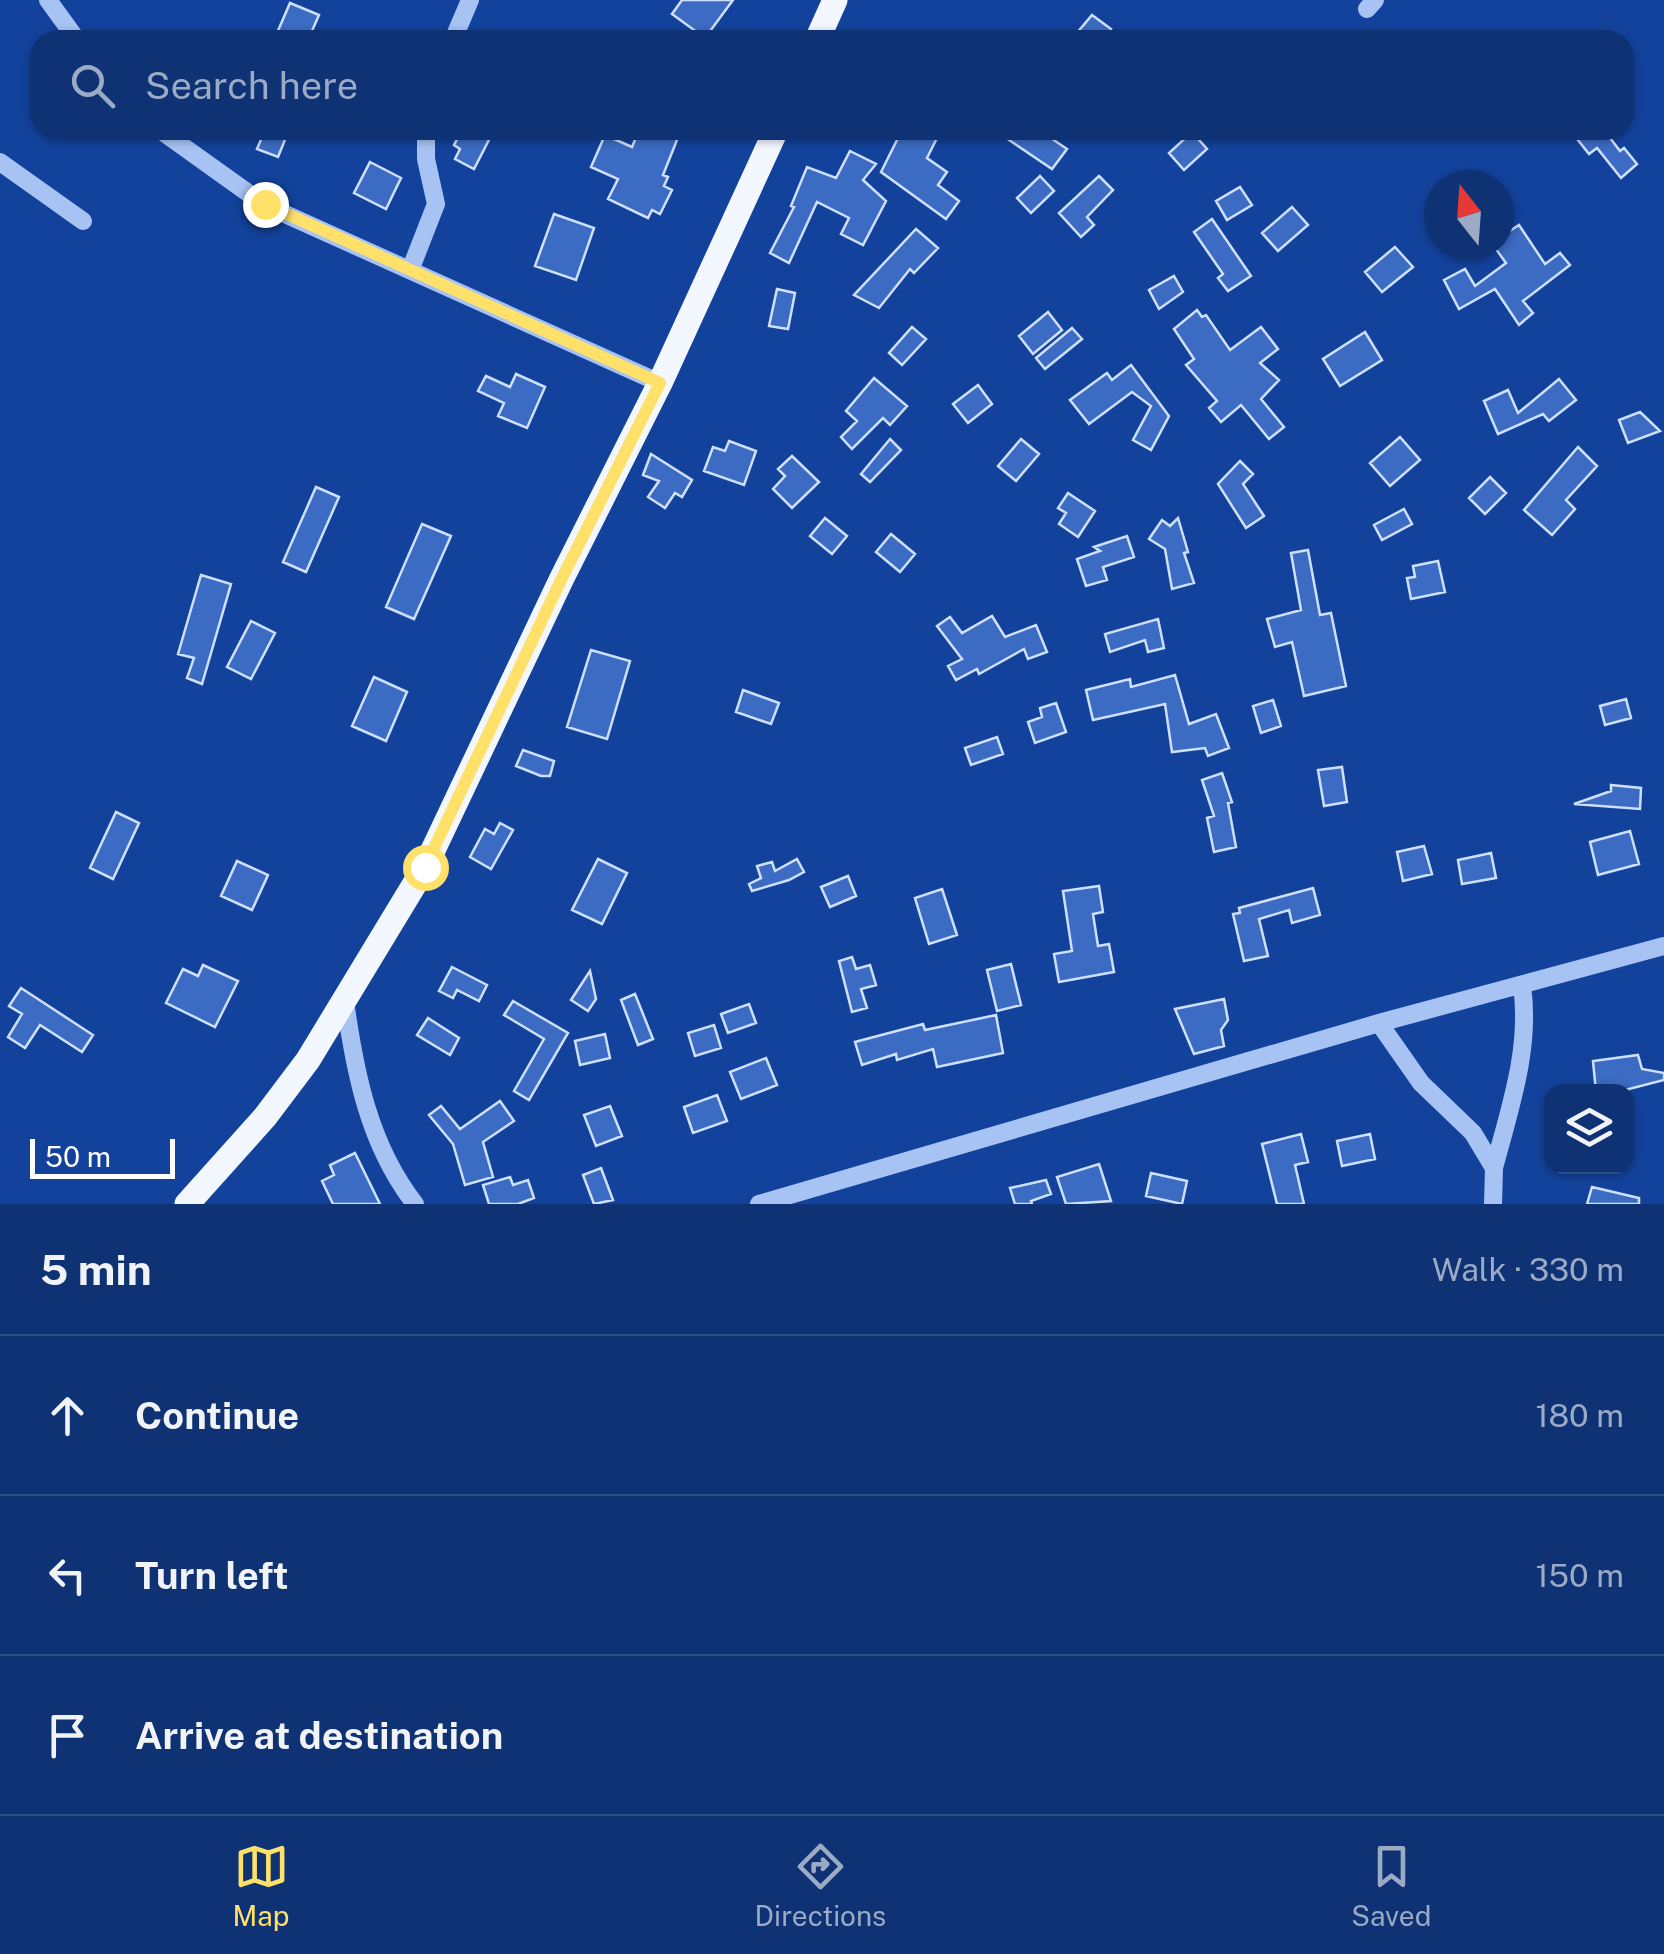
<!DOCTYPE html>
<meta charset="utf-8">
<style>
body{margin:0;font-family:"Public Sans",sans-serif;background:#173a79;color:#f1f3f6}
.controls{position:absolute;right:30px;bottom:30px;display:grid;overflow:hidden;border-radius:20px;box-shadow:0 2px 8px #0004}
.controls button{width:90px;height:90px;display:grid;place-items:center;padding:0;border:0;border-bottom:2px solid #2e4d86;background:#0e3274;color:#f1f3f6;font:50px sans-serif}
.compass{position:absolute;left:1424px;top:170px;width:90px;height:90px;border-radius:50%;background:#0e3274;box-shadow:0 2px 8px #0004;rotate:343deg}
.scale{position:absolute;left:30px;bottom:25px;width:145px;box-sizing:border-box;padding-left:10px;border:5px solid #fff;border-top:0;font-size:28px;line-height:35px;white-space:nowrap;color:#fff;-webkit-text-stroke:8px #12429b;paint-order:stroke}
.stop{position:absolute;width:30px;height:30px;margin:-22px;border:8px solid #ffe169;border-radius:50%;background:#fff}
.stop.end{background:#ffe169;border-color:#fff;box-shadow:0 2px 10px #0008}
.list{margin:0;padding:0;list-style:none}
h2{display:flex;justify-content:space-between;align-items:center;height:130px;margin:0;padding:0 40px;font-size:42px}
h2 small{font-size:32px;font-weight:400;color:#9baac5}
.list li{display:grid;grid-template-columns:65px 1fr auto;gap:30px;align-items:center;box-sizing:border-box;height:160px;padding:0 40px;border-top:2px solid #2e4d86}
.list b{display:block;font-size:38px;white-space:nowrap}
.list em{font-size:32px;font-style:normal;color:#9baac5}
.icon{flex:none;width:55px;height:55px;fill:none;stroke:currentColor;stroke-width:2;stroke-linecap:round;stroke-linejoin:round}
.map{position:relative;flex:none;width:1664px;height:1204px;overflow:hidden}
.search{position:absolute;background:#0e3274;box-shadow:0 2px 8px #0004;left:30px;right:30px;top:30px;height:110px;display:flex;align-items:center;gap:25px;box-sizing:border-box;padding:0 35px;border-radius:30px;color:#9baac5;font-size:38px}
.sheet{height:610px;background:#0e3274}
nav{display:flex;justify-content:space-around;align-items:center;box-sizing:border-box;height:140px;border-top:2px solid #2e4d86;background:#0e3274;font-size:28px;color:#9baac5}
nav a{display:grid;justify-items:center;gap:5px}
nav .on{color:#ffe169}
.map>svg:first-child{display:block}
.building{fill:#3b6bc2;stroke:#cfe0fe;stroke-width:2.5}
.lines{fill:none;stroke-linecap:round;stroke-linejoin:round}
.minor{stroke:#a7c3f4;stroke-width:18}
.major{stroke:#f3f7ff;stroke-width:25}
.route{stroke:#ffe169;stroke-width:12}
</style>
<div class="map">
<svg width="1664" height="1204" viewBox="0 0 1664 1204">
<rect width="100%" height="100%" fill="#12429b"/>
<!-- building -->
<path class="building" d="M 682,0 L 733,0 L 705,38 L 672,14 Z
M 290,3 L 319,15 L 308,40 L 274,40 Z
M 1092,15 L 1111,29 L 1102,40 L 1071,40 Z
M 265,130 L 289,130 L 278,157 L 257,149 Z
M 462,130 L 494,130 L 474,169 L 455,159 L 460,149 L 454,145 Z
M 639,130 L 675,130 L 674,133 L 679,135 L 663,175 L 668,177 L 664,186 L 672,190 L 660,214 L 652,210 L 648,218 L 608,199 L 618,179 L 591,167 L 605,135 L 632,147 Z
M 902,130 L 941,130 L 927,158 L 947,172 L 938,185 L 959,201 L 946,219 L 881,172 Z
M 1016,130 L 1039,130 L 1067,149 L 1052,169 L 1009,140 Z
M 1570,130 L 1604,130 L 1620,151 L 1624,148 L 1637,164 L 1621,178 L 1597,148 L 1589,154 Z
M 1192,132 L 1207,149 L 1184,170 L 1169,153 Z
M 850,151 L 876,164 L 863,180 L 886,201 L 863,245 L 841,234 L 849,218 L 817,202 L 789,263 L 770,253 L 794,207 L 791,206 L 807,167 L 836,178 Z
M 370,162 L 401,178 L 386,209 L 354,193 Z
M 1040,176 L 1054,191 L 1031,213 L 1017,198 Z
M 1099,176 L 1113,190 L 1087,217 L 1094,225 L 1081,237 L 1059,213 Z
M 1240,187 L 1252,205 L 1227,220 L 1216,201 Z
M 1292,207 L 1308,225 L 1278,251 L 1262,233 Z
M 554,214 L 594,228 L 576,280 L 535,266 Z
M 1212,219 L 1251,276 L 1228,291 L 1218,278 L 1223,274 L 1194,232 Z
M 1519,225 L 1545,264 L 1560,253 L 1570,265 L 1523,301 L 1533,313 L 1519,325 L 1495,289 L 1459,309 L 1444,280 L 1465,269 L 1475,286 L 1506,263 L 1493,245 L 1499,245 L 1499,238 Z
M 916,229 L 938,248 L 914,273 L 910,269 L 879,308 L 854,295 Z
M 1395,247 L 1413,267 L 1382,292 L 1365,272 Z
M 1174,276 L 1183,292 L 1159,309 L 1149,290 Z
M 777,289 L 795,293 L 788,329 L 769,326 Z
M 1197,310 L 1202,317 L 1206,315 L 1230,350 L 1261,327 L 1278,349 L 1260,363 L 1279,380 L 1261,399 L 1284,427 L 1269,439 L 1241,405 L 1221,422 L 1209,408 L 1217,401 L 1186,365 L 1194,359 L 1174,329 Z
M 1048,312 L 1062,330 L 1033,354 L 1019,336 Z
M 912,327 L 926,339 L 902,365 L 889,353 Z
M 1072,328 L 1082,339 L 1045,369 L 1036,358 Z
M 1365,332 L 1382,360 L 1340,386 L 1323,359 Z
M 1131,365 L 1169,416 L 1151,450 L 1133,440 L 1151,406 L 1132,392 L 1089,424 L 1070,400 L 1107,373 L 1112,380 Z
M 516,374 L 545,387 L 527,428 L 498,416 L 504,403 L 478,391 L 486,376 L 510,387 Z
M 874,378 L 907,406 L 890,425 L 883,418 L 852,449 L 841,437 L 857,421 L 846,411 Z
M 1559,379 L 1576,400 L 1549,421 L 1543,414 L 1498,434 L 1484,401 L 1508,390 L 1518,413 Z
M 978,385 L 992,404 L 968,423 L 953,404 Z
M 1640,412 L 1660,431 L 1628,443 L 1619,420 Z
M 1400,437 L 1420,460 L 1390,486 L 1370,463 Z
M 890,439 L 901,450 L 870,482 L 861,474 Z
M 1021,439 L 1039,454 L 1016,481 L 998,466 Z
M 729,441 L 756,451 L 744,485 L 704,471 L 713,447 L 725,451 Z
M 1578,447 L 1597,466 L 1566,500 L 1575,509 L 1552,535 L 1524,510 Z
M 651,454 L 692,480 L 682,497 L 675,493 L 665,508 L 648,497 L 659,481 L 643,475 Z
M 792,456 L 819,482 L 792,508 L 773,489 L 785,476 L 778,469 Z
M 1240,461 L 1253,474 L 1243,484 L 1264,516 L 1246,528 L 1218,484 Z
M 1490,477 L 1506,493 L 1485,514 L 1469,498 Z
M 316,487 L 339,497 L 306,572 L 283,562 Z
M 1068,493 L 1095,511 L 1078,537 L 1059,524 L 1066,513 L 1058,508 Z
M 1404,509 L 1412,524 L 1382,540 L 1374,525 Z
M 825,518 L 847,536 L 832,554 L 810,536 Z
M 1178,518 L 1188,552 L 1184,553 L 1194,583 L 1172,589 L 1165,549 L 1149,539 L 1162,520 L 1170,526 Z
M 422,524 L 451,536 L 414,619 L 386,607 Z
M 891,534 L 915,554 L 900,572 L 876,552 Z
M 1127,536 L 1134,557 L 1103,567 L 1107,580 L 1086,586 L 1077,559 L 1100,551 L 1094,547 Z
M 1308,550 L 1320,615 L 1331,613 L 1346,686 L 1304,696 L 1292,642 L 1275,647 L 1267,619 L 1301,610 L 1291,553 Z
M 1438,561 L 1445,592 L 1411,599 L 1407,578 L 1415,577 L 1413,566 Z
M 201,575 L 231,584 L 202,684 L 187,678 L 194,658 L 178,654 Z
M 992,616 L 1005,637 L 1036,625 L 1047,652 L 1028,659 L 1024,649 L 979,674 L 977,669 L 956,680 L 948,666 L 962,659 L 937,626 L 950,617 L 962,633 Z
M 1158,619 L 1164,648 L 1148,652 L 1145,640 L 1110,652 L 1105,634 Z
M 251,621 L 275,633 L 251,679 L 227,667 Z
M 591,650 L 630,661 L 607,739 L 567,727 Z
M 1175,675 L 1189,724 L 1216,714 L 1229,748 L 1208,756 L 1205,748 L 1172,752 L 1165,704 L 1093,720 L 1086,690 L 1130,679 L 1131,687 Z
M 374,677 L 407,692 L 386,741 L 352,726 Z
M 743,690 L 779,703 L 771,724 L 736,712 Z
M 1626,699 L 1631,718 L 1605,725 L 1600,706 Z
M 1273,700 L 1281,726 L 1261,733 L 1253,706 Z
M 1056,703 L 1066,732 L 1035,743 L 1028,722 L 1042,717 L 1040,708 Z
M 997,737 L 1003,754 L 971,765 L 965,748 Z
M 523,750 L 554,761 L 550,776 L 541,776 L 516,766 Z
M 1342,767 L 1347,802 L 1324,806 L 1318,770 Z
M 1222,773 L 1232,802 L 1228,803 L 1236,847 L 1214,852 L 1207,818 L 1214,816 L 1202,780 Z
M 1611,785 L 1641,788 L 1640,809 L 1574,804 L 1611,791 Z
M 116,812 L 139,823 L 113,879 L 90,868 Z
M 500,823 L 513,830 L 491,869 L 470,857 L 485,829 L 494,834 Z
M 1630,831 L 1639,864 L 1598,875 L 1590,842 Z
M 1424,846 L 1432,874 L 1403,881 L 1397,852 Z
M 1491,853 L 1496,878 L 1462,884 L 1458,860 Z
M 598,859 L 627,873 L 602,924 L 572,910 Z
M 797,859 L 804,872 L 789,880 L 752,891 L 749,884 L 761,878 L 757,866 L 772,862 L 775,871 Z
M 237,861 L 268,875 L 252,910 L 221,896 Z
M 848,876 L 856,896 L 830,907 L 821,887 Z
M 1099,886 L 1103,912 L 1093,914 L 1098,946 L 1109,944 L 1114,972 L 1059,982 L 1054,954 L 1072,951 L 1063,891 Z
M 1313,888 L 1320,915 L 1292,923 L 1289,910 L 1259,919 L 1268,956 L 1244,961 L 1233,914 L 1240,913 L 1239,908 Z
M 942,889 L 957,935 L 929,944 L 915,898 Z
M 852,957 L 856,969 L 870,965 L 876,985 L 861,989 L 867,1008 L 852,1012 L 839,961 Z
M 1011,964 L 1021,1005 L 997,1011 L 987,970 Z
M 203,965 L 238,981 L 215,1027 L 166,1003 L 183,969 L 198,976 Z
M 452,967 L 487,985 L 479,1001 L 457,990 L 453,998 L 439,991 Z
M 590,971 L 596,999 L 588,1011 L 571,1000 Z
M 21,988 L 93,1035 L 82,1052 L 40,1025 L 25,1048 L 8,1037 L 22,1014 L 9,1006 Z
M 635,994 L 653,1039 L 638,1045 L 621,1000 Z
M 1224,999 L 1228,1020 L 1221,1030 L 1224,1046 L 1194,1054 L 1175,1009 Z
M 513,1001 L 568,1033 L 529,1100 L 514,1091 L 544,1039 L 504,1015 Z
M 749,1004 L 756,1023 L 728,1033 L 721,1014 Z
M 996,1015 L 1003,1053 L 937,1067 L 933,1049 L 897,1060 L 896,1054 L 862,1065 L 855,1042 L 923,1024 L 925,1030 Z
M 428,1018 L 459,1038 L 450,1055 L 417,1035 Z
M 714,1025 L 721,1048 L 695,1056 L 688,1033 Z
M 605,1034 L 610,1058 L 580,1065 L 575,1041 Z
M 1638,1055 L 1642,1069 L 1664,1073 L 1664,1080 L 1629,1089 L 1596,1092 L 1593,1061 Z
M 766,1058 L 777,1085 L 741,1099 L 730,1072 Z
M 717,1095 L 727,1121 L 693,1133 L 684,1107 Z
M 500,1101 L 514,1121 L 483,1142 L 493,1177 L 465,1185 L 453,1144 L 429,1115 L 441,1106 L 460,1129 Z
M 610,1106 L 622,1136 L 596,1146 L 584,1115 Z
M 1301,1134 L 1308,1162 L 1295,1165 L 1304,1204 L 1277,1204 L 1262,1144 Z
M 1370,1134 L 1375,1159 L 1342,1166 L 1337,1141 Z
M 355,1153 L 380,1204 L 333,1204 L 322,1181 L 334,1175 L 330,1165 Z
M 1099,1164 L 1111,1201 L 1066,1204 L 1057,1177 Z
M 601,1168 L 613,1200 L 594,1204 L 583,1175 Z
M 1151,1173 L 1187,1181 L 1182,1204 L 1146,1196 Z
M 510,1177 L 513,1185 L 528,1180 L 534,1198 L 518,1204 L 489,1204 L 483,1185 Z
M 1046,1180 L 1051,1194 L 1031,1201 L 1032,1204 L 1015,1204 L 1010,1188 Z
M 1592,1187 L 1639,1198 L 1639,1204 L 1587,1204 Z"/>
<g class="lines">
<!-- minor -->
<path class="minor" d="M 48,0 L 77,40
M 1367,9 L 1375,0
M 453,40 L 470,0
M 160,130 L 265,205 L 660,383
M 0,162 L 83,221
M 411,268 L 436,204 L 426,159 L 426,130
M 345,1001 C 355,1073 369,1145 415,1204
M 1379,1023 L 1421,1083 L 1473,1133 L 1494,1168 L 1493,1204
M 1494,1168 C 1510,1108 1531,1047 1522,986
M 759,1204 L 1379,1023 L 1664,946"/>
<!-- major -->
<path class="major" d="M 817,40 L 835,0
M 187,1204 L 265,1117 L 308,1060 L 425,867 L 561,580 L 660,383 L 776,130"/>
</g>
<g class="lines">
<!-- route -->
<path class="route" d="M 265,204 L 660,383 L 561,580 L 425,867"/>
</g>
</svg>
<div class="controls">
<button><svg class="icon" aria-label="layers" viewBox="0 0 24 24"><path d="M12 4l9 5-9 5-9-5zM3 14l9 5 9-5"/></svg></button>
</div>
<svg class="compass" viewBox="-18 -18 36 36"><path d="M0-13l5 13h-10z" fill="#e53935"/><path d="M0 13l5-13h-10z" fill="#9baac5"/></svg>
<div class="scale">50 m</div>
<div class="stop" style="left:425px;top:867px"></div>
<div class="stop end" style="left:265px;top:204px"></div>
<div class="search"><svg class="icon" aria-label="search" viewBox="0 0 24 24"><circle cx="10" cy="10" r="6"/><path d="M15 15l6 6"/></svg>Search here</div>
</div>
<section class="sheet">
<h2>5 min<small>Walk · 330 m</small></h2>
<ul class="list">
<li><svg class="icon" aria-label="ahead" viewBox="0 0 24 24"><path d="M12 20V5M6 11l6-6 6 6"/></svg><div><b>Continue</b></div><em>180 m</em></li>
<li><svg class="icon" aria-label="left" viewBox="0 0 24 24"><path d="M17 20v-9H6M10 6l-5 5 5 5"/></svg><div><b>Turn left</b></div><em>150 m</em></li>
<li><svg class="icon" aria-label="arrive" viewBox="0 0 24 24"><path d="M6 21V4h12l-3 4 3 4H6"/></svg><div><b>Arrive at destination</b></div></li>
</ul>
</section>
<nav>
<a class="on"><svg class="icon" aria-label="map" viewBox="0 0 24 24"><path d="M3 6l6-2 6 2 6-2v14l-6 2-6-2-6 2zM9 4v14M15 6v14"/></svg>Map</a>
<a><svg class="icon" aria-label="directions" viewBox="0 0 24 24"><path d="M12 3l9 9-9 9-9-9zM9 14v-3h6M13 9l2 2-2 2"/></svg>Directions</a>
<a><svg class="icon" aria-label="saved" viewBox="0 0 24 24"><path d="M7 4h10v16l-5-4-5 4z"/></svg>Saved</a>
</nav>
